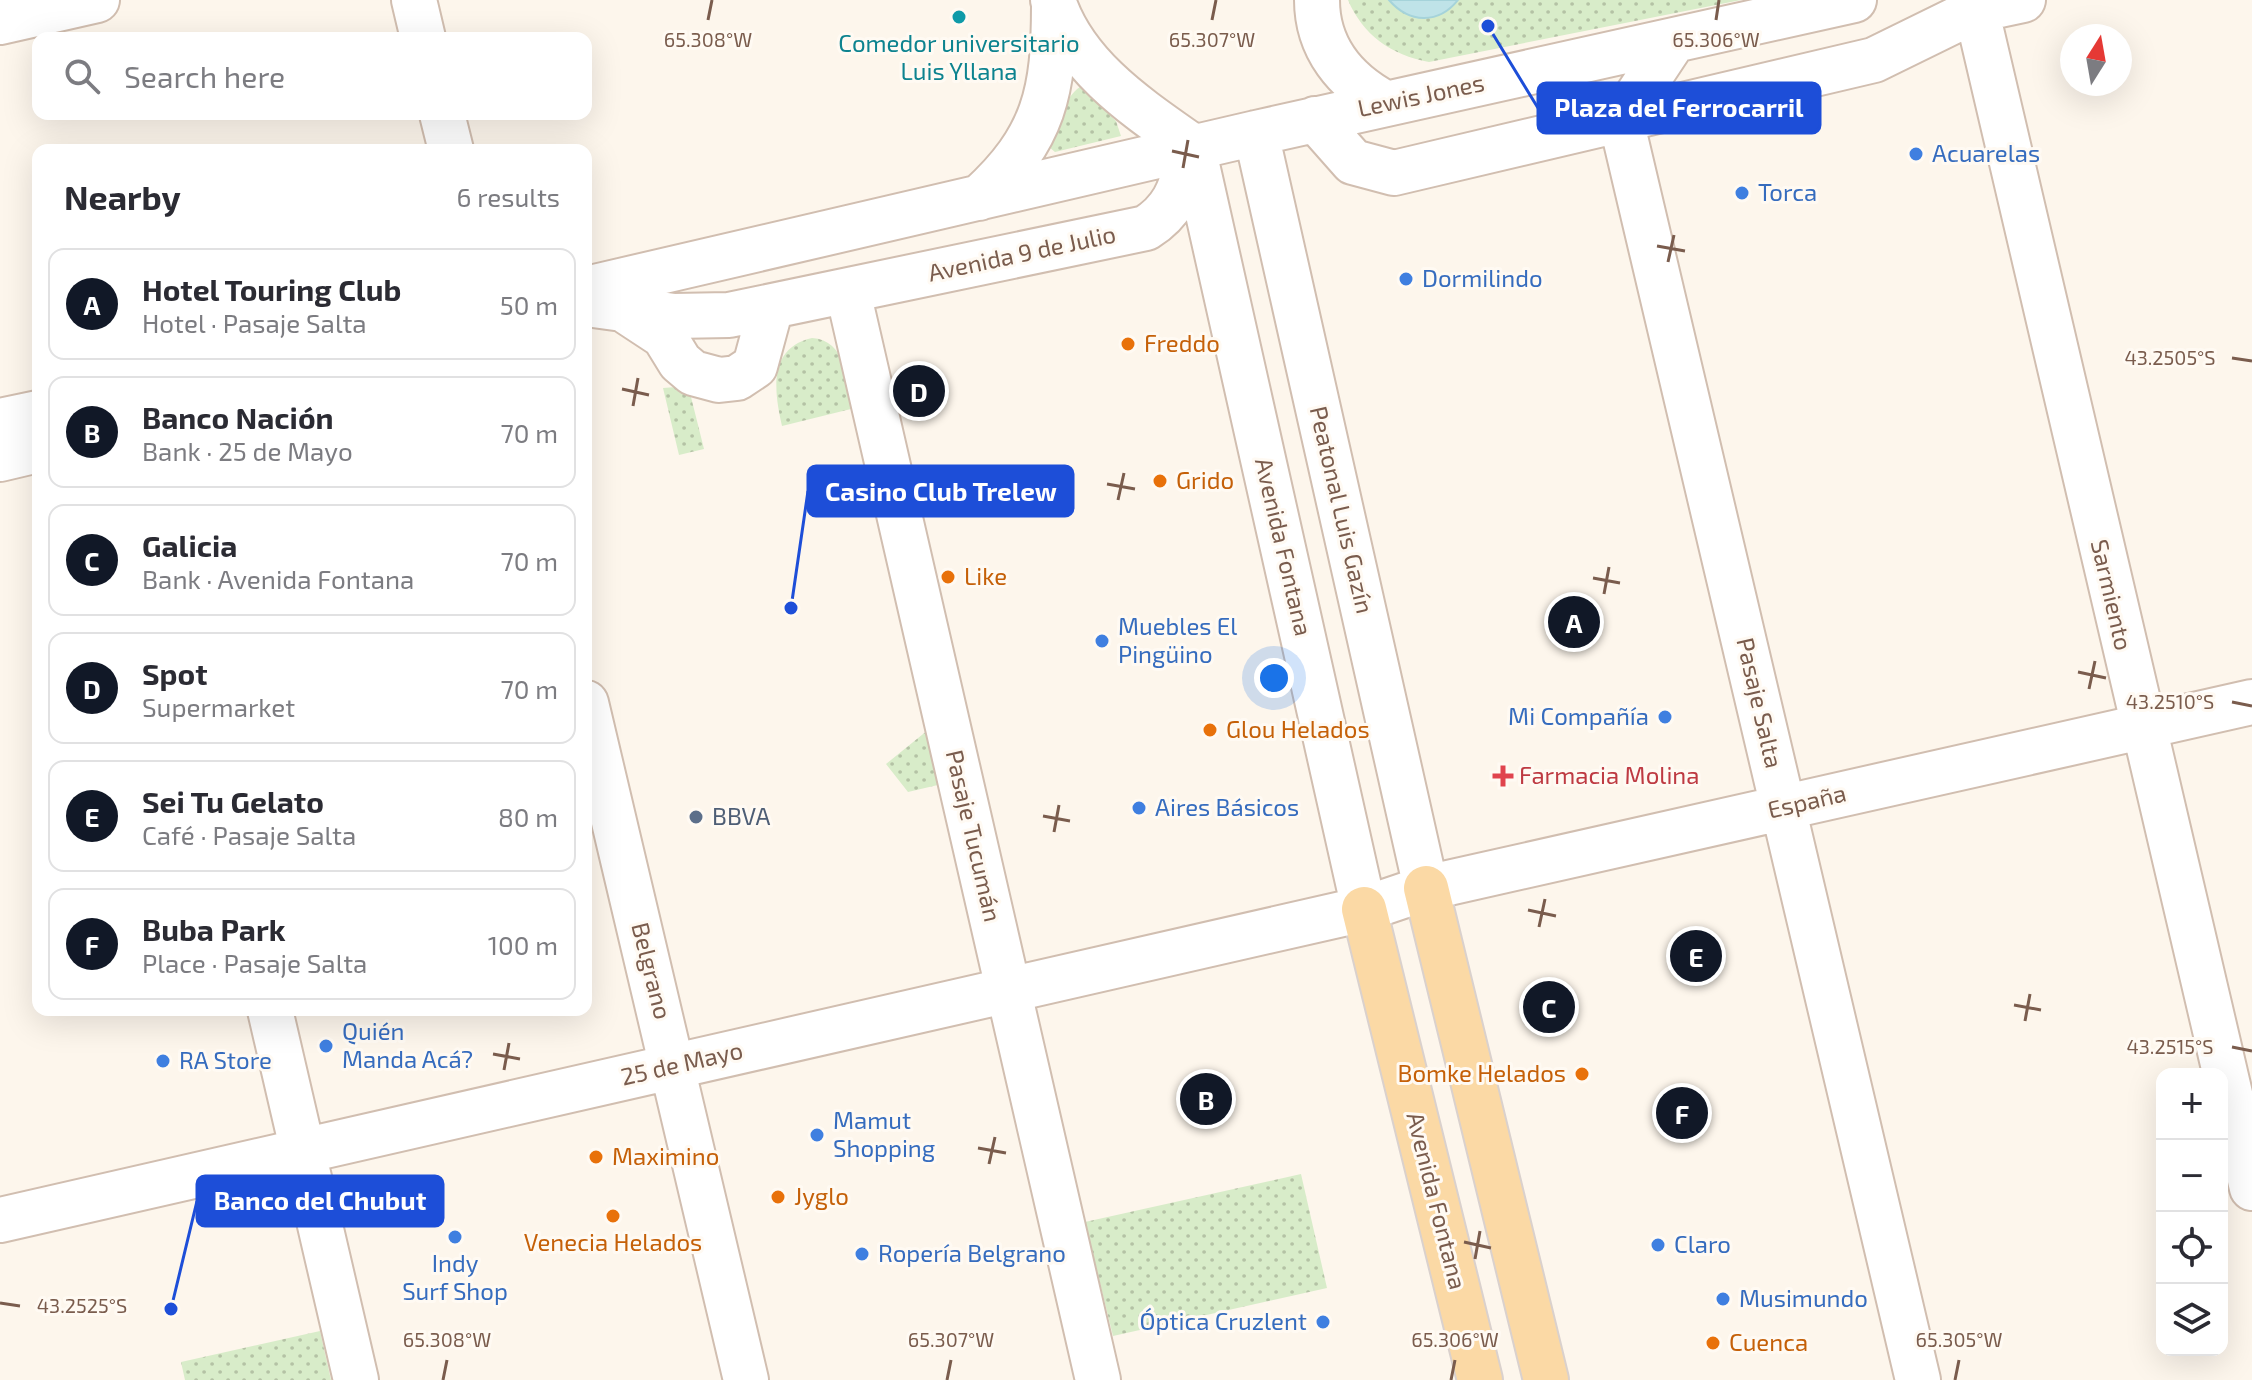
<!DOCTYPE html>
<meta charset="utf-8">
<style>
body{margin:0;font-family:"Exo 2",sans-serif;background:#f7f7f7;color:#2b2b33}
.controls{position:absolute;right:24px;bottom:24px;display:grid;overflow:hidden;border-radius:16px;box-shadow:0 8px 32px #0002}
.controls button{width:72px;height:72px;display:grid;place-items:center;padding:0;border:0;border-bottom:2px solid #e1e1e2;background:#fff;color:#2b2b33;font:40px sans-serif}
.compass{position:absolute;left:2060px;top:24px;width:72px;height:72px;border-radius:50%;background:#fff;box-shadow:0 8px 32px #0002;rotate:11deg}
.you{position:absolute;left:1274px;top:678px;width:28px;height:28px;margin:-20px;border:6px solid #fff;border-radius:50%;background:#1a73e8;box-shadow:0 0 0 12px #1a73e833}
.badge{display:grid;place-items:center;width:52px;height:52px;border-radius:50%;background:#111827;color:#fff;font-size:26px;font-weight:700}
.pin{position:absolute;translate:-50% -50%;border:4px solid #fff;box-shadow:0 2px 8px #0006}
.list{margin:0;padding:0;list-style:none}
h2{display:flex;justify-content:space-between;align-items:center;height:104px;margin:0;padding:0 32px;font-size:34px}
h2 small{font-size:26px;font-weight:400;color:#7c7c81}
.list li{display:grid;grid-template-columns:52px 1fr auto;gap:24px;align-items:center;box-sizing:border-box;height:112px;margin:0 16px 16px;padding:0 16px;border:2px solid #e1e1e2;border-radius:16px}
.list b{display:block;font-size:30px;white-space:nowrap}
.list p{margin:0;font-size:26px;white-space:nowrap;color:#7c7c81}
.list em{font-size:26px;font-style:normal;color:#7c7c81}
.icon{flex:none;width:44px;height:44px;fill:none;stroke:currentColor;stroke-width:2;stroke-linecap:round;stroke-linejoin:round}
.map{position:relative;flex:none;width:2252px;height:1380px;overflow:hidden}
.search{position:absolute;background:#fff;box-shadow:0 8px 32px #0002;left:32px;top:32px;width:560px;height:88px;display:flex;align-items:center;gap:20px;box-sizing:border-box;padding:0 28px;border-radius:16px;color:#7c7c81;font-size:30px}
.panel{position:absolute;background:#fff;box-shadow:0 8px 32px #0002;left:32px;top:144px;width:560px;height:872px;border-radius:16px}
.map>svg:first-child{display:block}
.green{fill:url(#green-dots)}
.water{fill:#bfe3e8;stroke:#a5d3da;stroke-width:2}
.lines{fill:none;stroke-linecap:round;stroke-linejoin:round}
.minor-casing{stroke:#d1beb0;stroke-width:48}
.major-casing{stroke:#dad1cd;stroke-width:48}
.minor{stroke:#fff;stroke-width:44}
.major{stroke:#fbd9a5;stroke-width:44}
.ticks{fill:none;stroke:#7a5c4d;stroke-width:3}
.culture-dot{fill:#0f9aa8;stroke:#fffaf3;stroke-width:3}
.shop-dot{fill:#3f7fe0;stroke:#fffaf3;stroke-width:3}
.food-dot{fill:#e8710a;stroke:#fffaf3;stroke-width:3}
.health-dot{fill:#e0444e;stroke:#fffaf3;stroke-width:3}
.service-dot{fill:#5c6f8a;stroke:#fffaf3;stroke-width:3}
.labels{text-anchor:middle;stroke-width:6;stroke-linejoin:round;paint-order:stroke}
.culture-label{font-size:24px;fill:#0d838f;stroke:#fffaf3}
.street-label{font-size:24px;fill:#7a5c4d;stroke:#fffaf3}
.shop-label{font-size:24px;fill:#366cbe;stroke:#fffaf3;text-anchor:start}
.food-label{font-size:24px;fill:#c56008;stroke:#fffaf3;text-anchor:start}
.health-label{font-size:24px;fill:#be3a42;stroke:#fffaf3;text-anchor:start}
.service-label{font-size:24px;fill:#4e5e75;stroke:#fffaf3;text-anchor:start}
.ticks-label{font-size:20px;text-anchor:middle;fill:#7a5c4d;stroke:#fffaf3;stroke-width:6;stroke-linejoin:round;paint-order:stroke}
.leader{fill:none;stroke:#1d4ed8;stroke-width:3}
.callout-dot{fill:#1d4ed8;stroke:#fffaf3;stroke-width:3}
.callout{fill:#1d4ed8;stroke:#1d4ed8;stroke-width:3}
.callout-label{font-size:26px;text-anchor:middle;font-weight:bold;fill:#fff}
</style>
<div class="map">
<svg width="2252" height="1380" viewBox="0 0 2252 1380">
<defs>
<pattern id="green-dots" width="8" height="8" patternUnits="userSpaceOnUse" patternTransform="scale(2)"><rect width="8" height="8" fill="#d8ecc9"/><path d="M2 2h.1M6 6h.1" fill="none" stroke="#b4c2a5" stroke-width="1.8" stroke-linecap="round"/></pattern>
</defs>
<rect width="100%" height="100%" fill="#fdf6ec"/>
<!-- green -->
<path class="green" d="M 1348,0 L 1741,0 L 1429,62 C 1391,55 1363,35 1348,0 Z
M 1080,87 L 1116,121 L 1121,136 L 1055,152 L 1049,147 C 1055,129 1064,97 1080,87 Z
M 812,338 C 846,340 848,381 855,408 L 782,426 C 774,391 768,348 812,338 Z
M 676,387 L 691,397 L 704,449 L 679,455 L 663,388 Z
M 928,730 L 942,784 L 908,792 L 886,764 Z
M 1301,1174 L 1327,1288 L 1113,1336 L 1085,1222 Z
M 320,1331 L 331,1380 L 185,1380 L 181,1362 Z"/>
<!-- water -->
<path class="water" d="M 1389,0 L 1458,0 C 1438,25 1409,23 1389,0 Z"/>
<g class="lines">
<defs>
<path id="minor" d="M 414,0 L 423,38
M 1053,0 C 1074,67 1139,109 1193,147 L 1364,909
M 1317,0 C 1317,48 1346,82 1385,103
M 1974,0 L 2252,1188
M 0,22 L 97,0
M 1672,43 L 1621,120 L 1918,1380
M 442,114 L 451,150
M 1315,119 L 1353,162 L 1394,173 L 1874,60 L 1976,10 L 2023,0
M 1256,133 L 1426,888
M 979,198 C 1045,138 1054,91 1054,5
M 586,289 L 1256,133 L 1854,0
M 848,292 L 1098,1380
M 586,304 L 674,316 L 729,315 L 1146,228 C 1179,207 1181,183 1193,147
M 626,311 L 664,336 L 680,362 L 693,373 L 719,380 L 737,378 L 755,366 L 771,307
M 0,421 L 38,413
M 0,459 L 38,450
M 586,703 L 746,1380
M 270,1010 L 356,1380
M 0,1220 L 1364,909 L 1426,888 L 2252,702"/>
<path id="major" d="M 1426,888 L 1546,1380
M 1364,909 L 1480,1380"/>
</defs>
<!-- minor casing -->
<use href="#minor" class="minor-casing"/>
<!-- major casing -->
<use href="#major" class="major-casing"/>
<!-- minor -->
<use href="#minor" class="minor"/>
<!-- major -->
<use href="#major" class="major"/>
</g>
<!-- ticks -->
<path class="ticks" d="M 708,20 L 712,0M 1212,20 L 1216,0M 1716,20 L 1719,0M 1172,151 L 1199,157M 1183,168 L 1188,140M 1657,246 L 1685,251M 1668,262 L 1674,235M 2232,358 L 2252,361M 622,389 L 649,395M 633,406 L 638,378M 1107,484 L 1135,489M 1118,500 L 1124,473M 1593,578 L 1620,583M 1604,594 L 1609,567M 2078,672 L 2106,678M 2089,689 L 2095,661M 2232,702 L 2252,706M 1043,816 L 1070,821M 1054,832 L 1059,805M 1528,910 L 1556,916M 1539,927 L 1545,899M 2014,1005 L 2041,1010M 2025,1021 L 2030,994M 2232,1047 L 2252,1051M 493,1054 L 520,1059M 504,1070 L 509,1043M 978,1148 L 1006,1153M 989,1164 L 995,1137M 1464,1242 L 1491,1248M 1475,1259 L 1480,1231M 0,1303 L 20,1306M 443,1380 L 447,1360M 947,1380 L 951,1360M 1451,1380 L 1455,1360M 1955,1380 L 1959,1360"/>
<!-- markers -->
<circle class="culture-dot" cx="959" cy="17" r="8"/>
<g class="shop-dot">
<circle cx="1916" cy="154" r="8"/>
<circle cx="1742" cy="193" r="8"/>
<circle cx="1406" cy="279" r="8"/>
<circle cx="1102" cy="641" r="8"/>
<circle cx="1665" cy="717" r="8"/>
<circle cx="1139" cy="808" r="8"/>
<circle cx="326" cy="1046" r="8"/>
<circle cx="163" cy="1061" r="8"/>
<circle cx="817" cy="1135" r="8"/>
<circle cx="455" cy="1237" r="8"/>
<circle cx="1658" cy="1245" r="8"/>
<circle cx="862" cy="1254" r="8"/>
<circle cx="1723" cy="1299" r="8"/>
<circle cx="1323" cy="1322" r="8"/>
</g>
<g class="food-dot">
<circle cx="1128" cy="344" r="8"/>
<circle cx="1160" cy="481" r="8"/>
<circle cx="948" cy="577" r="8"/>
<circle cx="1210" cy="730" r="8"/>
<circle cx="1582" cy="1074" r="8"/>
<circle cx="596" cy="1157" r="8"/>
<circle cx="778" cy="1197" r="8"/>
<circle cx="613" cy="1216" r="8"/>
<circle cx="1713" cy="1343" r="8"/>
</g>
<path class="health-dot" d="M1499 764h8v8h8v8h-8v8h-8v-8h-8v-8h8z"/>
<circle class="service-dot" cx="696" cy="817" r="8"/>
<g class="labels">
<!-- culture labels -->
<g class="culture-label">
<text x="959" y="52">Comedor universitario<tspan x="959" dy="28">Luis Yllana</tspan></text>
</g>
<!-- street labels -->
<g class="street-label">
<text transform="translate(1421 96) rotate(-12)" y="8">Lewis Jones</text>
<text transform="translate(1022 254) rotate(-12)" y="8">Avenida 9 de Julio</text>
<text transform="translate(1341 510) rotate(77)" y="8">Peatonal Luis Gazín</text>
<text transform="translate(1283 547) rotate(77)" y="8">Avenida Fontana</text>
<text transform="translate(2111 595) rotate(77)" y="8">Sarmiento</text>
<text transform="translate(1759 703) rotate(77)" y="8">Pasaje Salta</text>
<text transform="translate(1807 802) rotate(-13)" y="8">España</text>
<text transform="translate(973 836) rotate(77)" y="8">Pasaje Tucumán</text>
<text transform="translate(651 971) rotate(76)" y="8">Belgrano</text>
<text transform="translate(682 1064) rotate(-13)" y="8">25 de Mayo</text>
<text transform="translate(1436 1201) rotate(76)" y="8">Avenida Fontana</text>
</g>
<!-- shop labels -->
<g class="shop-label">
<text x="1932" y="162">Acuarelas</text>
<text x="1758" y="201">Torca</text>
<text x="1422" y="287">Dormilindo</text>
<text x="1118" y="635">Muebles El<tspan x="1118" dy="28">Pingüino</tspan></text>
<text x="1649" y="725" text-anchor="end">Mi Compañía</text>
<text x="1155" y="816">Aires Básicos</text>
<text x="342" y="1040">Quién<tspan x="342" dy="28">Manda Acá?</tspan></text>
<text x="179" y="1069">RA Store</text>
<text x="833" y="1129">Mamut<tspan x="833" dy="28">Shopping</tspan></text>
<text x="1674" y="1253">Claro</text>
<text x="878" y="1262">Ropería Belgrano</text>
<text x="455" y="1272" text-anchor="middle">Indy<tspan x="455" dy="28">Surf Shop</tspan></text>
<text x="1739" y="1307">Musimundo</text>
<text x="1307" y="1330" text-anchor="end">Óptica Cruzlent</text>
</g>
<!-- food labels -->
<g class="food-label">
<text x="1144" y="352">Freddo</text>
<text x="1176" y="489">Grido</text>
<text x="964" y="585">Like</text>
<text x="1226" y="738">Glou Helados</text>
<text x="1566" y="1082" text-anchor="end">Bomke Helados</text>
<text x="612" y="1165">Maximino</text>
<text x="794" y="1205">Jyglo</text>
<text x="613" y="1251" text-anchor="middle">Venecia Helados</text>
<text x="1729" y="1351">Cuenca</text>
</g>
<!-- health labels -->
<g class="health-label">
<text x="1519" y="784">Farmacia Molina</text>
</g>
<!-- service labels -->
<g class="service-label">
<text x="712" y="825">BBVA</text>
</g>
</g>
<g class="ticks-label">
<text x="708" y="47">65.308°W</text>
<text x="1212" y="47">65.307°W</text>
<text x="1716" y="47">65.306°W</text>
<text x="2170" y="365">43.2505°S</text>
<text x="2170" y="709">43.2510°S</text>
<text x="2170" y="1054">43.2515°S</text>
<text x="82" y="1313">43.2525°S</text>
<text x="447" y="1347">65.308°W</text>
<text x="951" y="1347">65.307°W</text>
<text x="1455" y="1347">65.306°W</text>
<text x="1959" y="1347">65.305°W</text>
</g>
<!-- callouts -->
<path class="leader" d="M1488 26L1538 108M791 608L808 491M171 1309L197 1201"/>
<g class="callout-dot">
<circle cx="1488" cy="26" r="8"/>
<circle cx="791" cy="608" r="8"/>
<circle cx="171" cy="1309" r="8"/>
</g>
<g class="callout">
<rect x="1538" y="83" width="282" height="50" rx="8"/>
<rect x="808" y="466" width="265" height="50" rx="8"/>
<rect x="197" y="1176" width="246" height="50" rx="8"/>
</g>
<g class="callout-label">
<text x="1679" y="117">Plaza del Ferrocarril</text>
<text x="941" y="501">Casino Club Trelew</text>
<text x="320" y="1210">Banco del Chubut</text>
</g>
</svg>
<div class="controls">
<button>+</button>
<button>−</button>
<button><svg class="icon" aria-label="locate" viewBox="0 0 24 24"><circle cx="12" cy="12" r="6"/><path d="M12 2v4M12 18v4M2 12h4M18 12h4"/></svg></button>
<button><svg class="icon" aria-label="layers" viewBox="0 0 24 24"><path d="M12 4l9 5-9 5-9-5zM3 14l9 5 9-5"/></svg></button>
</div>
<svg class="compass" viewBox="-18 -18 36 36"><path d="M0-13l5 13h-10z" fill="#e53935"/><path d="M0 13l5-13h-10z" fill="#7c7c81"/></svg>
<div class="you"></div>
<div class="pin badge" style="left:1574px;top:622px">A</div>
<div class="pin badge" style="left:1206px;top:1099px">B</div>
<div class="pin badge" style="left:1549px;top:1007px">C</div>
<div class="pin badge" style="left:919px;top:391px">D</div>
<div class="pin badge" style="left:1696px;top:956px">E</div>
<div class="pin badge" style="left:1682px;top:1113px">F</div>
<div class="search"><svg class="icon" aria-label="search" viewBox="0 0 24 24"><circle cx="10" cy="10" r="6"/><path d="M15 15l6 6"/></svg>Search here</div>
<section class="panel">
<h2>Nearby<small>6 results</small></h2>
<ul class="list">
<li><span class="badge">A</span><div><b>Hotel Touring Club</b><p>Hotel · Pasaje Salta</p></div><em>50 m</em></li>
<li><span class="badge">B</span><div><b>Banco Nación</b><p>Bank · 25 de Mayo</p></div><em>70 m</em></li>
<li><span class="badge">C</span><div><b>Galicia</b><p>Bank · Avenida Fontana</p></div><em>70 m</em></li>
<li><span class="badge">D</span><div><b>Spot</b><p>Supermarket</p></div><em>70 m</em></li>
<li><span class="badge">E</span><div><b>Sei Tu Gelato</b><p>Café · Pasaje Salta</p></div><em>80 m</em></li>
<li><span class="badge">F</span><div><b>Buba Park</b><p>Place · Pasaje Salta</p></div><em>100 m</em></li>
</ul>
</section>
</div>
